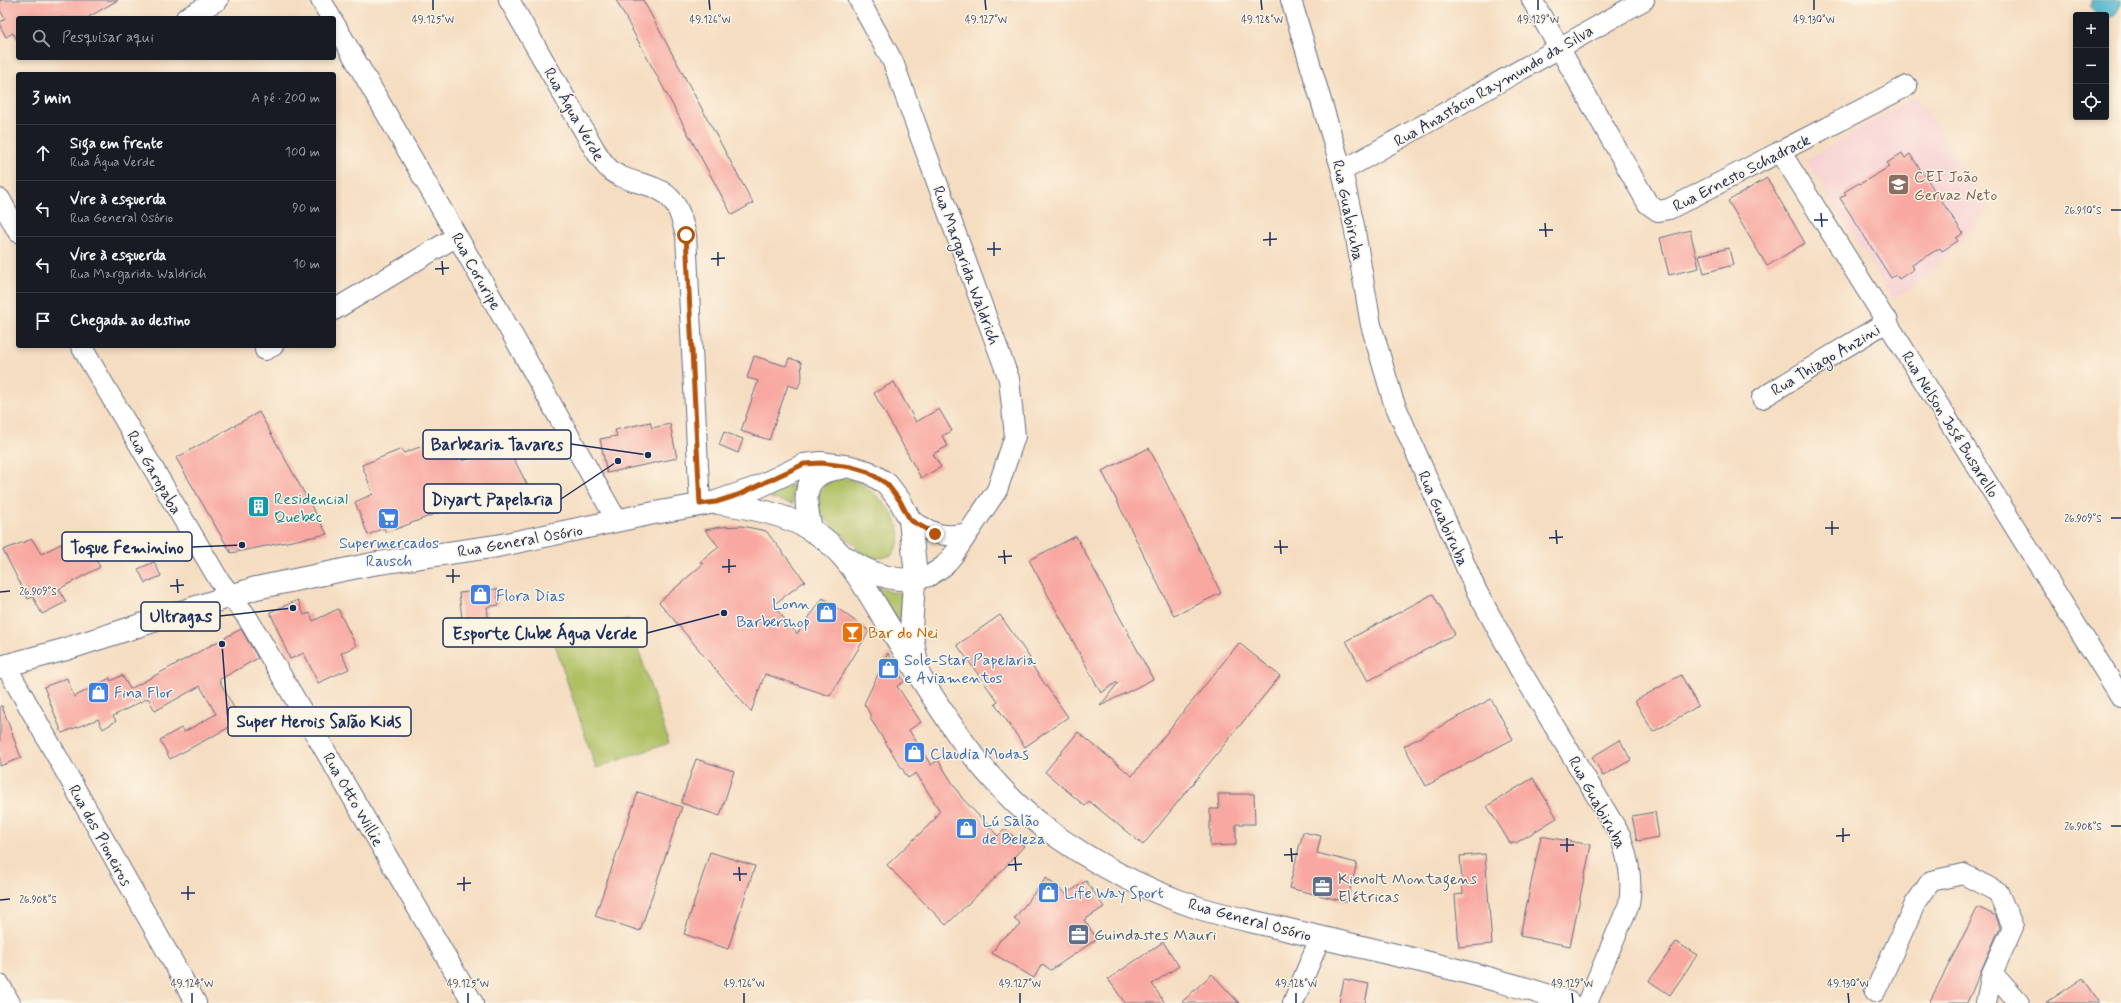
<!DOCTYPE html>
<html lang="pt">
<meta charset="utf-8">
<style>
body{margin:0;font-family:Mynerve,sans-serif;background:#242831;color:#f1f3f6}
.controls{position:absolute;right:12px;top:12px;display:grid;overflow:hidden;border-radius:4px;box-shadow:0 2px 6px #0003}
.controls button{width:36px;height:36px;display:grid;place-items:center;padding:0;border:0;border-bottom:1px solid #363941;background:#171b24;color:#f1f3f6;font:20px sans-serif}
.stop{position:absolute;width:12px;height:12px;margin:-9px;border:3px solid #b45309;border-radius:50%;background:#fff}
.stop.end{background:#b45309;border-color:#fff;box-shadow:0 1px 4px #0008}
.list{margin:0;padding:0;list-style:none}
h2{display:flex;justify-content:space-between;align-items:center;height:52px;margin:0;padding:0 16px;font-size:17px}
h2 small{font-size:13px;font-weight:400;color:#9ea1a6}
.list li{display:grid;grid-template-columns:26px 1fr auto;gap:12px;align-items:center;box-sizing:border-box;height:56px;padding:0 16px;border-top:1px solid #363941}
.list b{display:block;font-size:15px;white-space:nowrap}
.list p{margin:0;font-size:13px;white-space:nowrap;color:#9ea1a6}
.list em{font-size:13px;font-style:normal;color:#9ea1a6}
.icon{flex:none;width:22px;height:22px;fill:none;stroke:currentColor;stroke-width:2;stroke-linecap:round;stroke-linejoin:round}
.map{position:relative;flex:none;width:2121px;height:1003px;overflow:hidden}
.search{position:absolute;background:#171b24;box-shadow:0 2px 6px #0003;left:16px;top:16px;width:320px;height:44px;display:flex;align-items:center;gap:10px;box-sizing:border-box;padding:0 14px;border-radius:4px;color:#9ea1a6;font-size:15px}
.panel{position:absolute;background:#171b24;box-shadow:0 2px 6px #0003;left:16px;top:72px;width:320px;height:276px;border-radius:4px}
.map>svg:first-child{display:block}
.built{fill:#f7cfd3}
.green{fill:#afc063;stroke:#657860}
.water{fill:#4cb5cb;stroke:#347294}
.building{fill:#f8a8a0}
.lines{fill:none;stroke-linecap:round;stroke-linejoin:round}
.minor-casing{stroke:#676c81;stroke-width:22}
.major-casing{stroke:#676c81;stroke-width:24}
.minor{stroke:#fff;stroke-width:20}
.major{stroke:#fff;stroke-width:22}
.route{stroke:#b45309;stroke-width:5}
.ticks{fill:none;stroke:#1b2f5e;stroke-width:1.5}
.labels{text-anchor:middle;stroke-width:3;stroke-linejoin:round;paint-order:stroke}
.street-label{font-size:16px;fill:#1b2f5e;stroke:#fcf5e5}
.education-label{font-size:16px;fill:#785e54;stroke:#fcf5e5;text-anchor:start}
.culture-label{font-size:16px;fill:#0d838f;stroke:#fcf5e5;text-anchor:start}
.shop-label{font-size:16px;fill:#366cbe;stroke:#fcf5e5;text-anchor:start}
.food-label{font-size:16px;fill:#c56008;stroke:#fcf5e5;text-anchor:start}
.service-label{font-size:16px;fill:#4e5e75;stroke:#fcf5e5;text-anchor:start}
.ticks-label{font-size:10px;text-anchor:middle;fill:#1b2f5e;stroke:#fcf5e5;stroke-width:3;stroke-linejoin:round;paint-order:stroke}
.leader{fill:none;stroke:#1b2f5e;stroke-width:1.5}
.callout-dot{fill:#1b2f5e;stroke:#fcf5e5;stroke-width:1.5}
.callout{fill:#fcf5e5;stroke:#1b2f5e;stroke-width:1.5}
.callout-label{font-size:17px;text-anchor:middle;font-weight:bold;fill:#1b2f5e}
</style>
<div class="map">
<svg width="2121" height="1003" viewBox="0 0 2121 1003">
<rect width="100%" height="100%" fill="#fcf5e5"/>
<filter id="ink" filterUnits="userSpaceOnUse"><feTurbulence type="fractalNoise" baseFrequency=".025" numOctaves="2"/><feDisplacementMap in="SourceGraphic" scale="8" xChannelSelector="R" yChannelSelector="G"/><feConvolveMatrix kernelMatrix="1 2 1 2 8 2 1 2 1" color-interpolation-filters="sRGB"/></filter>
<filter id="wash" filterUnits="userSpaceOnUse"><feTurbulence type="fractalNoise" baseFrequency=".012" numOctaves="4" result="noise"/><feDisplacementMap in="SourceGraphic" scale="16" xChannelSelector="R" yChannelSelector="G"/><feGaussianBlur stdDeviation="0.9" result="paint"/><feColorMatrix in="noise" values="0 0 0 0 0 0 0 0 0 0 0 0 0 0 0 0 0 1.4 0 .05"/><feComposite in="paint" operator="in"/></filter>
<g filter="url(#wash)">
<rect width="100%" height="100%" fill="#f5ddc1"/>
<!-- built -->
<path class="built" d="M 1916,96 L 1990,209 L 1925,279 L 1893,299 L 1806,160 Z"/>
<!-- green -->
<path class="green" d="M 840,478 C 846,479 854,480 858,482 C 876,492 904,519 899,541 C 898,546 894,551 892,555 C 883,558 875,560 866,555 C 860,552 855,545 850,541 C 842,533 829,525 823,516 C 811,498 821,482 840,478 Z
M 795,484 L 792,495 L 793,504 L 770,498 L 770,494 Z
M 878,586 L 890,592 L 902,593 L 900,628 L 876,587 Z
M 628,618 L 669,743 L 596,768 L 554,642 Z"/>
<!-- water -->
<path class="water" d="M 2091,0 L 2121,0 L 2121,5 L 2114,16 L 2106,18 L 2106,15 L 2098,15 L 2091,8 Z"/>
<g id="blocks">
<!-- building -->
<path class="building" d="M 0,0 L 118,0 L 87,18 L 18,18 L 18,41 L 13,33 L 6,37 L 0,26 L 0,22 L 5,19 L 0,10 Z
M 616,0 L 643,0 L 753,203 L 732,215 Z
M 1902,153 L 1905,158 L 1910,154 L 1963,233 L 1956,238 L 1958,241 L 1942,251 L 1940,248 L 1912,265 L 1914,269 L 1899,279 L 1896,275 L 1891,278 L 1840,198 L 1846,194 L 1844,192 L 1859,183 L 1860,184 L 1889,167 L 1887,163 Z
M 1767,178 L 1805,243 L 1767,266 L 1728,201 Z
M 1690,230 L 1699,268 L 1669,275 L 1660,238 Z
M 1729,248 L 1733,265 L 1704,273 L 1699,255 Z
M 754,356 L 786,366 L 789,358 L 801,362 L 802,377 L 798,388 L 788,385 L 769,440 L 741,431 L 758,381 L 747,378 Z
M 894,382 L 916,422 L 939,409 L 952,431 L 942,436 L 948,446 L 933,454 L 941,467 L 921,478 L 874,393 Z
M 259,412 L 327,534 L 231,553 L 176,458 Z
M 650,422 L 652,428 L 670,424 L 677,458 L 607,473 L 600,439 L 617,436 L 615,430 Z
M 724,432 L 743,439 L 738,453 L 719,445 Z
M 455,440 L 463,461 L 506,444 L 530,490 L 493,505 L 489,496 L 446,512 L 445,510 L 386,533 L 384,528 L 368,535 L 355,502 L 373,494 L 362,465 L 402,449 L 404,453 L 433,442 L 435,448 Z
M 1149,448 L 1221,593 L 1174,616 L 1102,471 Z
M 742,526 L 766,531 L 805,581 L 773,605 L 797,634 L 823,598 L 869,631 L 830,696 L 765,674 L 751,712 L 659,602 L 703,564 L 700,562 L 719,547 L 705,530 L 720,527 Z
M 82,533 L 100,567 L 59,589 L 66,602 L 42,614 L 33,597 L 28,599 L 3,550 L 32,539 L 41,554 Z
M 1076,536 L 1153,679 L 1100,706 L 1118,683 L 1117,682 L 1101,693 L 1029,560 Z
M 154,562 L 161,576 L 145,583 L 138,569 Z
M 497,589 L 499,605 L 487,607 L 491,640 L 465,643 L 459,593 Z
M 1433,594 L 1455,634 L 1368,681 L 1346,641 Z
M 298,600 L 304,615 L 310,613 L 313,621 L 338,609 L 356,646 L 341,653 L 349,669 L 318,683 L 304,653 L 290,659 L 270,612 Z
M 1000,615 L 1030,658 L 1028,660 L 1068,717 L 1025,747 L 995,704 L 998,702 L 957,645 Z
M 241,629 L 258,658 L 219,680 L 241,721 L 170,759 L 160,740 L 181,728 L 184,732 L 216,714 L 200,686 L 155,711 L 148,698 L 113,716 L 116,721 L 103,729 L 98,719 L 62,733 L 44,687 L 67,678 L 74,697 L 110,678 L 111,681 L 122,675 L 130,689 Z
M 1239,643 L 1280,676 L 1143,845 L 1089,801 L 1085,806 L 1045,772 L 1078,732 L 1132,776 Z
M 888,653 L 904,682 L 897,686 L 921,722 L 909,730 L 931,765 L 938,760 L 962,798 L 998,836 L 1005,829 L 1024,846 L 997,876 L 946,925 L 887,865 L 936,818 L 935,817 L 940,811 L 916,773 L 908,778 L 870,718 L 872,717 L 864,704 Z
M 1681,675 L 1698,706 L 1653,732 L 1635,701 Z
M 1491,699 L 1513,739 L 1426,786 L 1404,746 Z
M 0,706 L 2,706 L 21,758 L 0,766 Z
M 1620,740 L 1631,760 L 1603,776 L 1592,757 Z
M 696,759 L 734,771 L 720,816 L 681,803 Z
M 1533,778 L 1557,818 L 1516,843 L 1510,843 L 1487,806 Z
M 638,792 L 682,807 L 640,931 L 595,916 Z
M 1218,794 L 1254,794 L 1255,824 L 1236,824 L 1236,845 L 1210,846 L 1210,809 L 1219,809 Z
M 1655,812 L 1659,837 L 1637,841 L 1632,816 Z
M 1303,832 L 1321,836 L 1317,853 L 1357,863 L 1347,902 L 1289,888 Z
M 1541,836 L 1591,845 L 1570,946 L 1520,936 Z
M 710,852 L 755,866 L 728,949 L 684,934 Z
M 1485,854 L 1492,944 L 1459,947 L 1455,895 L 1463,894 L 1460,856 Z
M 1046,878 L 1066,894 L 1086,881 L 1104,907 L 1084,920 L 1097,939 L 1051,970 L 1042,964 L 1034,978 L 992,953 L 1000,940 L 1021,925 L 1014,919 Z
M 1978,907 L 1996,916 L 2000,927 L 1967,1003 L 1929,1003 Z
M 1163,942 L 1179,966 L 1152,984 L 1165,1003 L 1125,1003 L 1108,979 Z
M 1676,942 L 1697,955 L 1670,995 L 1649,981 Z
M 1212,974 L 1239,1003 L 1181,1003 L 1202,983 Z
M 2083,978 L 2100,1003 L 2046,1003 Z
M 1344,979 L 1369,984 L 1365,1003 L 1339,1003 Z"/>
</g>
</g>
<g filter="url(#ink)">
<use href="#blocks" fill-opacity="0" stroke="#676c81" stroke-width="1"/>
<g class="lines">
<defs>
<path id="minor" d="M 321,0 L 331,18
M 509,0 L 595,150 C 602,161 608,171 620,176 C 636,184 657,184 670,198 C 680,208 682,222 686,235 L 700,504
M 859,0 L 893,62 L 1009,379 L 1015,436 L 997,490 L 954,554 L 944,566 L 929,576 L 914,580
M 1291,0 L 1342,171 L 1354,226 L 1371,325 L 1393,400 L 1476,590 L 1519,668 L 1620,835 C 1628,859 1633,878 1629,904 L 1587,1003
M 1532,0 L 1648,204 L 1658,211 L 1669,209 L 1907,86
M 186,18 L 218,0
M 334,23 L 457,236 L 617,521
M 1780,151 L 2121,697
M 1342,171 L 1644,0
M 0,199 L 18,232
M 334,310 L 457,236
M 81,346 L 219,580 L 247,617 L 473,1003
M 265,350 L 273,346
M 1762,398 L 1888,321
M 910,520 C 933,533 942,539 968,533
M 6,666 L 196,1003
M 1992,973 L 2019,1003
M 0,985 L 10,1003
M 1875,992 L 1915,904 L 1931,881 L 1963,874 L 1998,892 L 2013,927 L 1992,973 L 1986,1003
M 1293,1003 L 1320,938"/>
<path id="major" d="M 719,503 C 752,508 785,514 813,531 C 849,553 868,593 890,628 C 934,699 977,777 1045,828 C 1091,862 1143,889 1196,907 C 1221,915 1247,920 1272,926 C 1343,943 1414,958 1484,977 C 1513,985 1542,992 1569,1003
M 812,531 C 803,500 800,472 841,468
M 847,558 C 867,573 889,580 914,580
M 0,667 L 63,650 L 256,588 L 372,564 L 497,546 L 649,514 L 716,502 L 756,488 L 804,465 L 821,463 L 851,467 L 868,472 L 887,484 L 900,501 L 910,520 L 915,566 L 911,630 L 919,675"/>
</defs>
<!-- minor casing -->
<use href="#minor" class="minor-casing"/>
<!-- major casing -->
<use href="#major" class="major-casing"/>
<!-- minor -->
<use href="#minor" class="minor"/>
<!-- major -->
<use href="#major" class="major"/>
</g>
</g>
<g class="lines" filter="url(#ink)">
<!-- route -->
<path class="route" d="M 686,235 L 700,504 L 716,502 L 738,495 L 804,464 L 821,463 L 851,467 L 868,472 L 887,484 L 900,501 L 910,520 L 935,534"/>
</g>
<!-- ticks -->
<path class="ticks" d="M 433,0 L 433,10M 709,0 L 710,10M 985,0 L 986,10M 1261,0 L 1262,10M 1538,0 L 1538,10M 1814,0 L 1814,10M 2111,210 L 2121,210M 1821,213 L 1822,227M 1814,220 L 1828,220M 1545,223 L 1546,237M 1539,230 L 1553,230M 1270,232 L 1270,246M 1263,240 L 1277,239M 994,242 L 994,256M 987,249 L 1001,249M 718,252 L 718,266M 711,259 L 725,258M 442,261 L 443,275M 435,269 L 449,268M 2111,518 L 2121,518M 1832,521 L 1832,535M 1825,528 L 1839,528M 1556,530 L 1557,544M 1549,538 L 1563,537M 1280,540 L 1281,554M 1274,547 L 1288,547M 1004,550 L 1005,564M 998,557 L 1012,556M 729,559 L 729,573M 722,567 L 736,566M 453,569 L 453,583M 446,576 L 460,576M 177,579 L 178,593M 170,586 L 184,585M 0,592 L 10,591M 2111,826 L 2121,826M 1843,828 L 1843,842M 1836,836 L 1850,835M 1567,838 L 1567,852M 1560,845 L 1574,845M 1291,848 L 1292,862M 1284,855 L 1298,854M 1015,857 L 1016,871M 1008,865 L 1022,864M 739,867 L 740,881M 733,874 L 747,874M 464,877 L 464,891M 457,884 L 471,883M 188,886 L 188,900M 181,893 L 195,893M 0,900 L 10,899M 192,993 L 192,1003M 468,993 L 468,1003M 744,993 L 744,1003M 1020,993 L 1020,1003M 1296,993 L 1296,1003M 1572,993 L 1573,1003M 1848,993 L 1849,1003"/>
<!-- icons -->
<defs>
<symbol id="school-square" viewBox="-11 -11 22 22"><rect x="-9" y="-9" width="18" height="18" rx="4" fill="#8d6e63" stroke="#fcf5e5"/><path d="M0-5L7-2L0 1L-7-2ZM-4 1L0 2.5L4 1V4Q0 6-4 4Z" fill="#fff"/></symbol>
<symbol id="building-square" viewBox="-11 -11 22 22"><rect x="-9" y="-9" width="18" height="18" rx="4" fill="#0f9aa8" stroke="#fcf5e5"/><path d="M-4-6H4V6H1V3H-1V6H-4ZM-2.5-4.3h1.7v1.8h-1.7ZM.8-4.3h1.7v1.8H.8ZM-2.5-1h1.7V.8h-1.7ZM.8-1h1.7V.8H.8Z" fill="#fff"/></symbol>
<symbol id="supermarket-square" viewBox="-11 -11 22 22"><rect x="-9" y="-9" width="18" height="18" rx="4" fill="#3f7fe0" stroke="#fcf5e5"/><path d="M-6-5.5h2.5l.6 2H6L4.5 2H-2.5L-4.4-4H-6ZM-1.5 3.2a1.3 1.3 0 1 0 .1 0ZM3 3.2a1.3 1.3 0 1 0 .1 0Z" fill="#fff"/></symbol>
<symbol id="shop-square" viewBox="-11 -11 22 22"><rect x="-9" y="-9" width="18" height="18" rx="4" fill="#3f7fe0" stroke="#fcf5e5"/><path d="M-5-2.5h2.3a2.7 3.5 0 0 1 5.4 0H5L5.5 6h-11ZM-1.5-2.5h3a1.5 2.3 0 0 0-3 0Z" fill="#fff"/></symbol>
<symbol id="bar-square" viewBox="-11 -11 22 22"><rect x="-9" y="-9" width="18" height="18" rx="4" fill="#e8710a" stroke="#fcf5e5"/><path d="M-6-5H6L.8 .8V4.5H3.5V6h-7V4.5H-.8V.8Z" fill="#fff"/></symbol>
<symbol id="office-square" viewBox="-11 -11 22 22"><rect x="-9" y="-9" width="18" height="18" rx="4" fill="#5c6f8a" stroke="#fcf5e5"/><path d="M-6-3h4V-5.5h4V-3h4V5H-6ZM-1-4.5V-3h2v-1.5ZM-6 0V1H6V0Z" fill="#fff"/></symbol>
</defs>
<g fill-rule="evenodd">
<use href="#school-square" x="1886" y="172" width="25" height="25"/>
<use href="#building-square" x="246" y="494" width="25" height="25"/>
<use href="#supermarket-square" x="376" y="506" width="25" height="25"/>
<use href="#shop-square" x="468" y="582" width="25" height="25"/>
<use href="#shop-square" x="814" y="600" width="25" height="25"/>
<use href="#bar-square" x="840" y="620" width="25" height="25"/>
<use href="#shop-square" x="876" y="656" width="25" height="25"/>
<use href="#shop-square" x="86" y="680" width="25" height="25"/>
<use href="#shop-square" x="902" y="740" width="25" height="25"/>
<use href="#shop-square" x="954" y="816" width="25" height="25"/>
<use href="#office-square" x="1310" y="874" width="25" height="25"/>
<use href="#shop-square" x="1036" y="880" width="25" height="25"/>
<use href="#office-square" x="1066" y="922" width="25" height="25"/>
</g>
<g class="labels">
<!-- street labels -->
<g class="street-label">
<text transform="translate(1493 85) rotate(-30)" y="6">Rua Anastácio Raymundo da Silva</text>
<text transform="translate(575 114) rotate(60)" y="6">Rua Água Verde</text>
<text transform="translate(1741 172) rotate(-27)" y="6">Rua Ernesto Schadrack</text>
<text transform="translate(1349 210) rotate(78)" y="6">Rua Guabiruba</text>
<text transform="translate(967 265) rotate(70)" y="6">Rua Margarida Waldrich</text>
<text transform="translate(477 271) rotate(61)" y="6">Rua Coruripe</text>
<text transform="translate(1825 359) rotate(-31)" y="6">Rua Thiago Anzini</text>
<text transform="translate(1951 424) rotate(58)" y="6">Rua Nelson José Busarello</text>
<text transform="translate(155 472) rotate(60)" y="6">Rua Garopaba</text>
<text transform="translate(1444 518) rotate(66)" y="6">Rua Guabiruba</text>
<text transform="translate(520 540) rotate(-10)" y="6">Rua General Osório</text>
<text transform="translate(354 799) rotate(60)" y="6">Rua Otto Willie</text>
<text transform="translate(1598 802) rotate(61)" y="6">Rua Guabiruba</text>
<text transform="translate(101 835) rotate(61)" y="6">Rua dos Pioneiros</text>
<text transform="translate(1250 919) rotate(15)" y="6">Rua General Osório</text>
</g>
<!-- education labels -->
<g class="education-label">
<text x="1914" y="182">CEI João<tspan x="1914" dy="18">Gervaz Neto</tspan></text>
</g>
<!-- culture labels -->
<g class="culture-label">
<text x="274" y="504">Residencial<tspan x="274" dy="18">Quebec</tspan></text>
</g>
<!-- shop labels -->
<g class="shop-label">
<text x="389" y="548" text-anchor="middle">Supermercados<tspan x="389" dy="18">Rausch</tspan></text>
<text x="496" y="601">Flora Dias</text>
<text x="810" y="609" text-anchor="end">Lonn<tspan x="810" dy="18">Barbershop</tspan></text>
<text x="904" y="665">Sole-Star Papelaria<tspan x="904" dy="18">e Aviamentos</tspan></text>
<text x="114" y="698">Fina Flor</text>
<text x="930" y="759">Claudia Modas</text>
<text x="982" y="826">Lú Salão<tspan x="982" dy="18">de Beleza</tspan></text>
<text x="1064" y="898">Life Way Sport</text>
</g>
<!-- food labels -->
<g class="food-label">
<text x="868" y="638">Bar do Nei</text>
</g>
<!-- service labels -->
<g class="service-label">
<text x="1338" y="884">Kienolt Montagens<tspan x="1338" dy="18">Elétricas</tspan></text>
<text x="1094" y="940">Guindastes Mauri</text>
</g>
</g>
<g class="ticks-label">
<text x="433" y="23">49.125°W</text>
<text x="710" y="23">49.126°W</text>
<text x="986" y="23">49.127°W</text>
<text x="1262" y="23">49.128°W</text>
<text x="1538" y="23">49.129°W</text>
<text x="1814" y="23">49.130°W</text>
<text x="2083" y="214">26.910°S</text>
<text x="2083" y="522">26.909°S</text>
<text x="38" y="595">26.909°S</text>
<text x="2083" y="830">26.908°S</text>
<text x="38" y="903">26.908°S</text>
<text x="192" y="987">49.124°W</text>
<text x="468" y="987">49.125°W</text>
<text x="744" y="987">49.126°W</text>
<text x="1020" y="987">49.127°W</text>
<text x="1296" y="987">49.128°W</text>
<text x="1572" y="987">49.129°W</text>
<text x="1848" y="987">49.130°W</text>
</g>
<!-- callouts -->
<path class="leader" d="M648 455L571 444M618 461L561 499M242 545L192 547M293 608L220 616M724 613L647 633M222 644L228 721"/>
<g class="callout-dot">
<circle cx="648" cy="455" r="4"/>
<circle cx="618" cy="461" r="4"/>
<circle cx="242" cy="545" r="4"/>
<circle cx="293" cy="608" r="4"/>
<circle cx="724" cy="613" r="4"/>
<circle cx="222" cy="644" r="4"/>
</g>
<g class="callout">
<rect x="423" y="430" width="148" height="29" rx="4"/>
<rect x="424" y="484" width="137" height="29" rx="4"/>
<rect x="62" y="532" width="130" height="29" rx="4"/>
<rect x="141" y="602" width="79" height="29" rx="4"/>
<rect x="443" y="618" width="204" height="29" rx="4"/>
<rect x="228" y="707" width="183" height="29" rx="4"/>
</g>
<g class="callout-label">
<text x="497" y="450">Barbearia Tavares</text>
<text x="492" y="505">Diyart Papelaria</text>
<text x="127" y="553">Toque Feminino</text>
<text x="181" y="622">Ultragas</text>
<text x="545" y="639">Esporte Clube Água Verde</text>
<text x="319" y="727">Super Herois Salão Kids</text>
</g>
</svg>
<div class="controls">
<button>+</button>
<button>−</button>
<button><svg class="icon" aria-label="locate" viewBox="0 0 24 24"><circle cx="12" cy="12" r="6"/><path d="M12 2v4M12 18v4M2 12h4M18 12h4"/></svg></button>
</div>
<div class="stop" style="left:686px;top:235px"></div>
<div class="stop end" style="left:935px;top:534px"></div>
<div class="search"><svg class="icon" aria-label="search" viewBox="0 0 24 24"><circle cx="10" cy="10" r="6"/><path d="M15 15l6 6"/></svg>Pesquisar aqui</div>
<section class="panel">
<h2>3 min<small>A pé · 200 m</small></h2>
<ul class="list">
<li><svg class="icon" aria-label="ahead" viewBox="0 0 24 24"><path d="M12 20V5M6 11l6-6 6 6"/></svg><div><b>Siga em frente</b><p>Rua Água Verde</p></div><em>100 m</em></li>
<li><svg class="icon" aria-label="left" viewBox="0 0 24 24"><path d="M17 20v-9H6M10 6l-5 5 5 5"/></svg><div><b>Vire à esquerda</b><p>Rua General Osório</p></div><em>90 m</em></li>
<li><svg class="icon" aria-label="left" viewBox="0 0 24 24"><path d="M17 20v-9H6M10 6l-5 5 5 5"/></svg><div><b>Vire à esquerda</b><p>Rua Margarida Waldrich</p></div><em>10 m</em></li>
<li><svg class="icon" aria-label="arrive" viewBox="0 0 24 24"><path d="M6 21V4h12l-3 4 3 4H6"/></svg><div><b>Chegada ao destino</b></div></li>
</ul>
</section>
</div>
